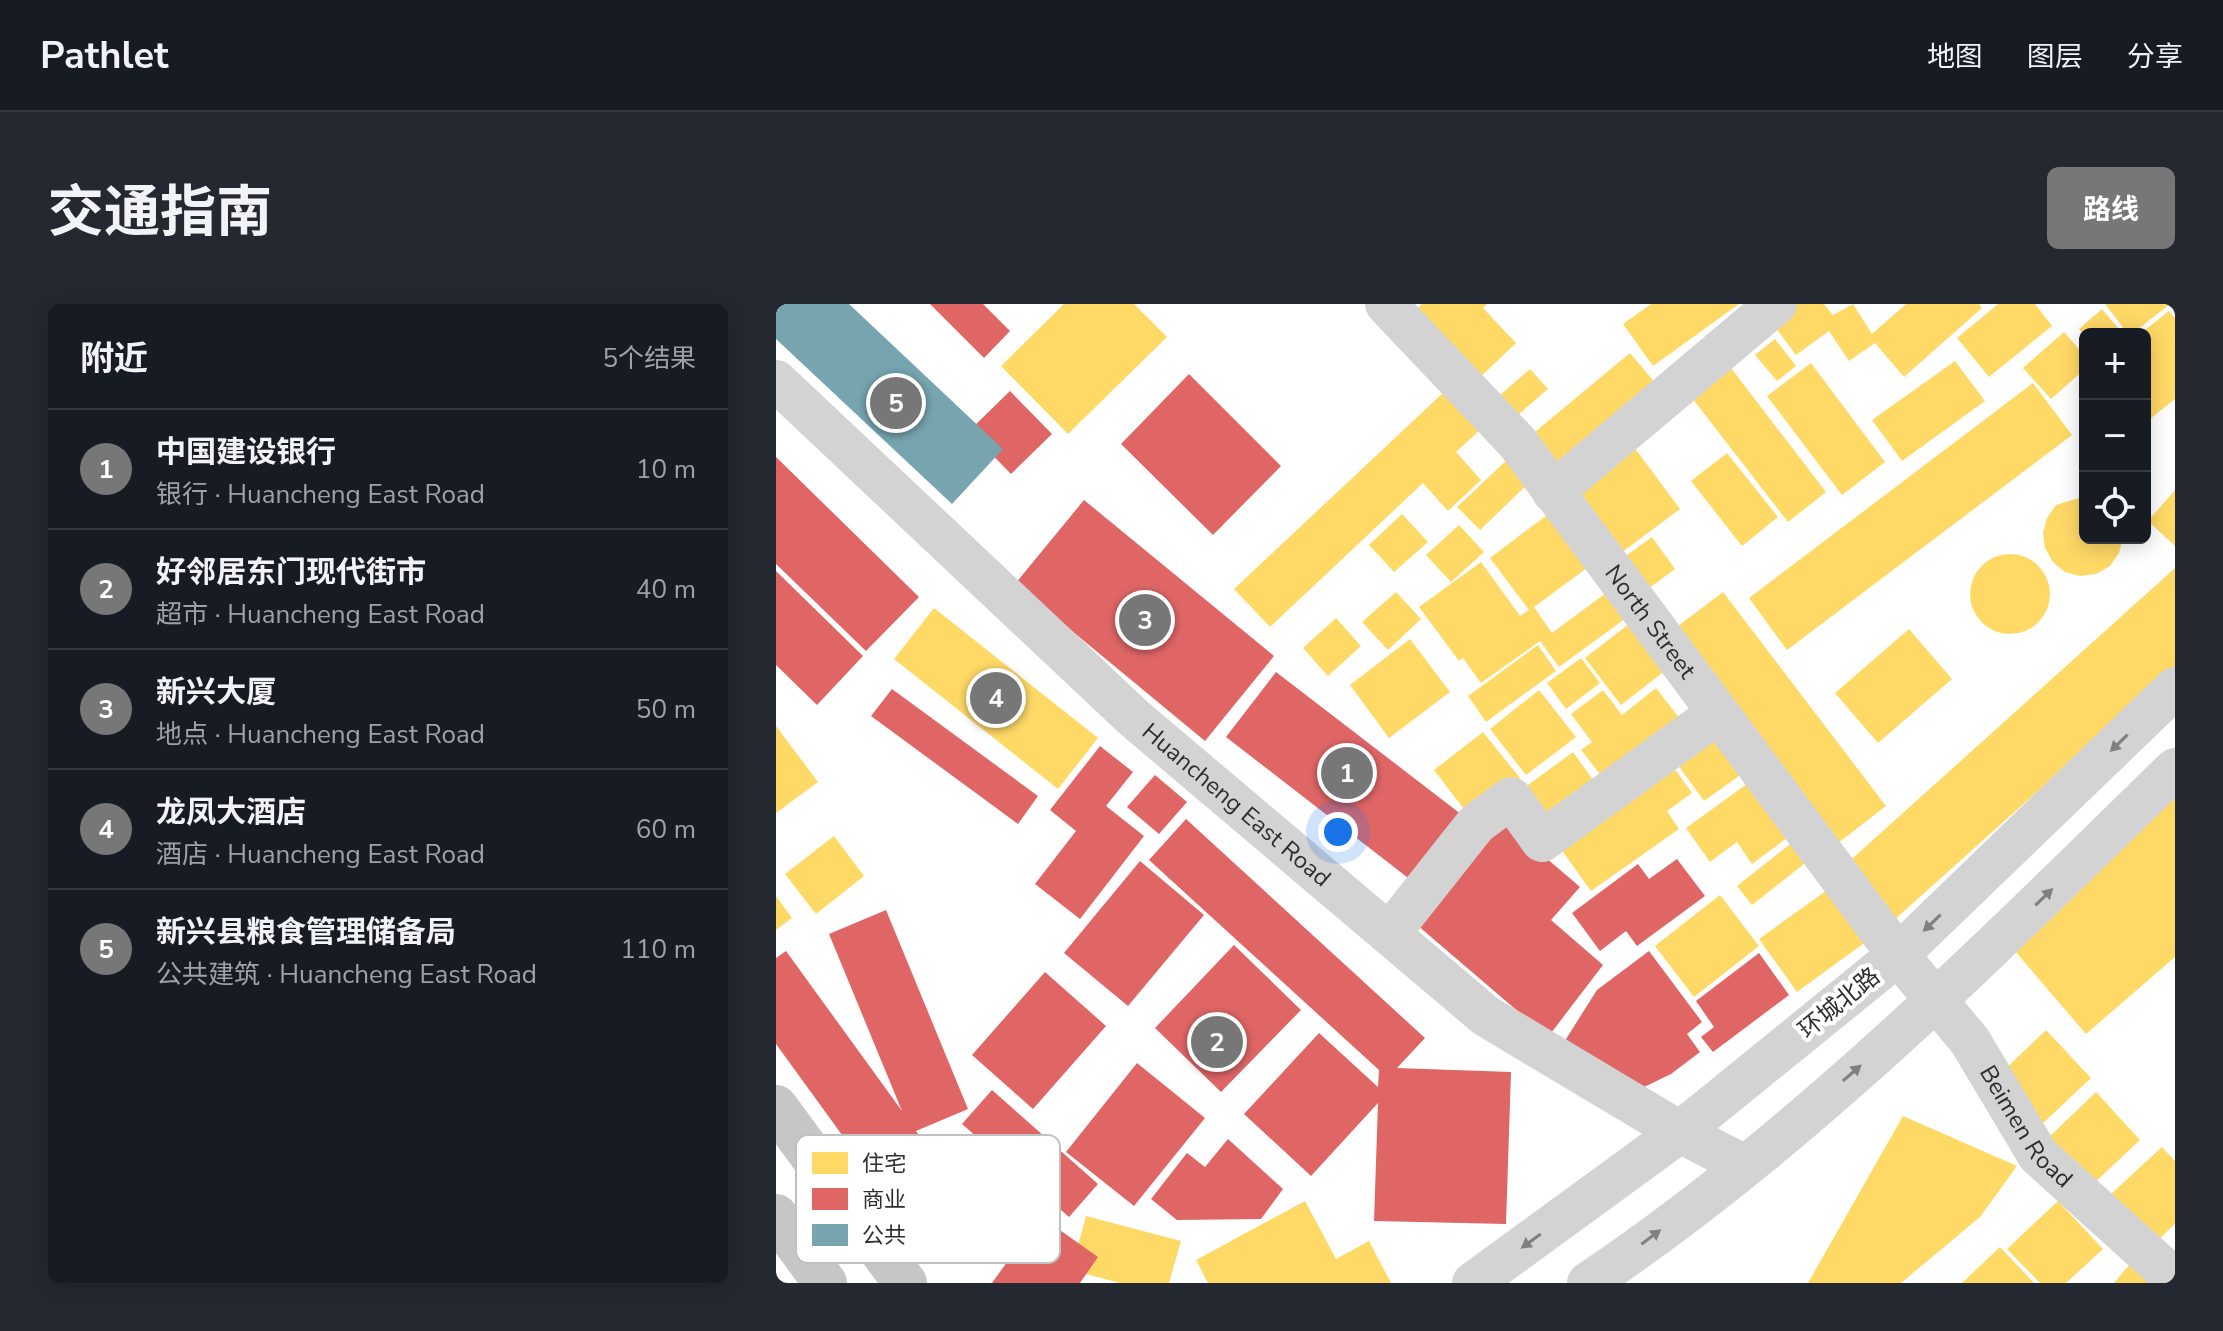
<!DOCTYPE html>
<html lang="zh">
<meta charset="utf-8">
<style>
body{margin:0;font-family:"Nunito Sans","Noto Sans SC",sans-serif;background:#242831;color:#f1f3f6}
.controls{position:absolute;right:24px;top:24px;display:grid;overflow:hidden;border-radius:12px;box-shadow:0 4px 20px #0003}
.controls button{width:72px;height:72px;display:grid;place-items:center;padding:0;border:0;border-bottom:2px solid #363941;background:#171b24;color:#f1f3f6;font:40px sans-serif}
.you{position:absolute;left:562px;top:528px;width:28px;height:28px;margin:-20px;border:6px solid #fff;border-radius:50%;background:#1a73e8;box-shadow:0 0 0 12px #1a73e833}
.badge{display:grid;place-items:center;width:52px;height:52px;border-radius:50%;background:#777;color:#fff;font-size:26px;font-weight:700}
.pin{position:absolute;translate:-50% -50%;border:4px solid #fff;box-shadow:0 2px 8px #0006}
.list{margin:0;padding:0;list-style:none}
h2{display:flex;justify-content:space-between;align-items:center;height:104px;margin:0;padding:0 32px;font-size:34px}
h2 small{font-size:26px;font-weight:400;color:#9ea1a6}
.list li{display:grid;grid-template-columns:52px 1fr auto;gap:24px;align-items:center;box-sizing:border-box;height:120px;padding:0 32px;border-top:2px solid #363941}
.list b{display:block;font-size:30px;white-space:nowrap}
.list p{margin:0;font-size:26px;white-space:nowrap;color:#9ea1a6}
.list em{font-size:26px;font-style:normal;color:#9ea1a6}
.icon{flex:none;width:44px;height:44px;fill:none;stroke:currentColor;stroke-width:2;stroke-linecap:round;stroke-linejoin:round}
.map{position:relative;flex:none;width:1399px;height:979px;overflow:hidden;border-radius:12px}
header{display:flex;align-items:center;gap:48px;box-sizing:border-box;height:112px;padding:0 40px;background:#171b24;border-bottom:2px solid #363941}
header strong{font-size:38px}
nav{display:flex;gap:44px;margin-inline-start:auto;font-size:28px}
.intro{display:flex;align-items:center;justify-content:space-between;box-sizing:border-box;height:192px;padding:0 48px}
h1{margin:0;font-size:56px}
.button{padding:20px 36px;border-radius:12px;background:#777;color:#fff;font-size:28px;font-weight:700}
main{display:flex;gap:48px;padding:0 48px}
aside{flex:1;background:#171b24;border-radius:12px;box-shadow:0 4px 20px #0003}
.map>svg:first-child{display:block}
.homes{fill:#ffd966}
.shops{fill:#e06666}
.public{fill:#76a5af}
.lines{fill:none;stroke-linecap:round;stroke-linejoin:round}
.minor{stroke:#d3d3d3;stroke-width:42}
.major{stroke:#c6c6c6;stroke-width:44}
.oneway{fill:#808080}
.labels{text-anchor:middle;stroke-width:8;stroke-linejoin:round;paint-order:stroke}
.street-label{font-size:24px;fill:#2e2e2e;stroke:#fff}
.key{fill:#fff;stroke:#c0c0c0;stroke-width:2}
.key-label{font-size:22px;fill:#2e2e2e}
</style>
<header>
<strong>Pathlet</strong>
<nav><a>地图</a><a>图层</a><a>分享</a></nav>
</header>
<div class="intro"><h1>交通指南</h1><a class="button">路线</a></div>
<main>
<aside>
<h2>附近<small>5个结果</small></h2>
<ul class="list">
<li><span class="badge">1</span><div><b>中国建设银行</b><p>银行 · Huancheng East Road</p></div><em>10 m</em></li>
<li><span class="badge">2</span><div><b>好邻居东门现代街市</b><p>超市 · Huancheng East Road</p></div><em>40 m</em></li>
<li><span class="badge">3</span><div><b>新兴大厦</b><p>地点 · Huancheng East Road</p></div><em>50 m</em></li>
<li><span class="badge">4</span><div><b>龙凤大酒店</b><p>酒店 · Huancheng East Road</p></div><em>60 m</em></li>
<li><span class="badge">5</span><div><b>新兴县粮食管理储备局</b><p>公共建筑 · Huancheng East Road</p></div><em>110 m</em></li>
</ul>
</aside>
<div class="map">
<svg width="1399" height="979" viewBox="0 0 1399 979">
<rect width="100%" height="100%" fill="#fff"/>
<!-- homes -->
<path class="homes" d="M 288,0 L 358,0 L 391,33 L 292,130 L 225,62 Z
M 646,0 L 711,0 L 707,4 L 740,39 L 694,83 L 630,15 Z
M 875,0 L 963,0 L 877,62 L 847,20 Z
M 1013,0 L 1048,0 L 1057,11 L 1077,0 L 1096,30 L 1130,0 L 1203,0 L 1206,4 L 1128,73 L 1099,39 L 1073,57 L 1053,27 L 1020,51 L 993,15 Z
M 1222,0 L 1259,0 L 1276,22 L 1213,73 L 1181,34 Z
M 1329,0 L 1394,0 L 1356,30 L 1352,30 Z
M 1326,5 L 1347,30 L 1307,30 L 1303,25 Z
M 1393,7 L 1399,14 L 1399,95 L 1369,119 L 1369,30 L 1364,30 Z
M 1288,28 L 1309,52 L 1309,65 L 1275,95 L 1247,64 Z
M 999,35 L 1020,62 L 1001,77 L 979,51 Z
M 854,49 L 897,100 L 776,170 L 748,137 Z
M 1179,57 L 1209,97 L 1126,157 L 1096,116 Z
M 1035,59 L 1109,158 L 1066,191 L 991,92 Z
M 955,64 L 1050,188 L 1012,218 L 916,94 Z
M 754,65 L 772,85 L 726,125 L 709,104 Z
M 1257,79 L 1296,131 L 1011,346 L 973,294 Z
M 669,87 L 705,125 L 680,148 L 705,176 L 672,207 L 647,179 L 494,323 L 458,285 Z
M 858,143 L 904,205 L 837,255 L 791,194 Z
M 951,149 L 1002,213 L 966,242 L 915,177 Z
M 735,152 L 757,175 L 704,226 L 681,203 Z
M 1399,186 L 1399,242 L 1372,217 Z
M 1309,192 L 1309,234 L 1347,234 L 1343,249 L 1334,262 L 1320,270 L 1304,272 L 1289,268 L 1277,258 L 1269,244 L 1267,229 L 1271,214 L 1280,201 Z
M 775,208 L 815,261 L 758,303 L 776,329 L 834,286 L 853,312 L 783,363 L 764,337 L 705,379 L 687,354 L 683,357 L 643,303 L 705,258 L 744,312 L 753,306 L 714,254 Z
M 626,210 L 652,238 L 618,268 L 593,241 Z
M 683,221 L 708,248 L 675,278 L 650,251 Z
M 876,233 L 899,265 L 861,293 L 837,261 Z
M1194 290a40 40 0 1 1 80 0a40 40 0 1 1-80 0Z
M 1399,264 L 1399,364 L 1117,617 L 1068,562 Z
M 620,288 L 645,315 L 612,346 L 586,318 Z
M 947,288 L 1110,502 L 1057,543 L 894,328 Z
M 158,304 L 322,434 L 282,485 L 118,355 Z
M 560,314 L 585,342 L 552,372 L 527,344 Z
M 858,316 L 895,362 L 845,401 L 809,354 Z
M 1133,325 L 1176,375 L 1102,439 L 1059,389 Z
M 634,335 L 674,388 L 613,434 L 574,381 Z
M 762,341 L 780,367 L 710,418 L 692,392 Z
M 805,354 L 824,379 L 790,405 L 771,379 Z
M 880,384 L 911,424 L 834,483 L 805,446 L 816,438 L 795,410 L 827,386 L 846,411 Z
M 763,386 L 800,433 L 750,471 L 714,425 Z
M 933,416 L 970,467 L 928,497 L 891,446 Z
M 0,422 L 42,478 L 0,509 Z
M 707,428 L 744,474 L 694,513 L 658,466 Z
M 797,448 L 823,484 L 767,527 L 740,490 Z
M 891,454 L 916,489 L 891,507 L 903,525 L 815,587 L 777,534 Z
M 979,474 L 1018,529 L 976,560 L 961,538 L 934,558 L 910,524 Z
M 1399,494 L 1399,653 L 1310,730 L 1232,639 Z
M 58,532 L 88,572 L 40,610 L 9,570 Z
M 1018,537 L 1033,556 L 976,601 L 961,582 Z
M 1061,579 L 1098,632 L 1021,688 L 983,635 Z
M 944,591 L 983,642 L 918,693 L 879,642 Z
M 0,592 L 16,614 L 0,626 Z
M 1270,726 L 1315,774 L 1264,822 L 1220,774 Z
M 1320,788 L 1364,836 L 1314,883 L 1270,836 Z
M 1127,812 L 1241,862 L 1204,913 L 1125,979 L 1032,979 Z
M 1386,843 L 1399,857 L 1399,920 L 1380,938 L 1335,890 Z
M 529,897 L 560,955 L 593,937 L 615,979 L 432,979 L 420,956 Z
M 1282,897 L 1327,945 L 1290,979 L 1264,979 L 1231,945 Z
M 310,912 L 405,937 L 393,979 L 344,979 L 295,966 Z
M 1224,943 L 1258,979 L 1186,979 Z
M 1354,960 L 1376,979 L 1338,979 Z"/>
<!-- shops -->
<path class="shops" d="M 154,0 L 207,0 L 234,27 L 208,54 Z
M 413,70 L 505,162 L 437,231 L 345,140 Z
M 234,87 L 276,130 L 235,170 L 193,127 Z
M 0,153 L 143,293 L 90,347 L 0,260 Z
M 308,196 L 498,352 L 429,437 L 239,280 Z
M 0,267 L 87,352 L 41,401 L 0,361 Z
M 500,368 L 690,514 L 640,580 L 450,433 Z
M 116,385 L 262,492 L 242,520 L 95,412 Z
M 324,442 L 357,468 L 330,502 L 368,532 L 304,615 L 259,580 L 300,527 L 274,506 Z
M 379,471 L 411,498 L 383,530 L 351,503 Z
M 721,512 L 804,583 L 775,616 L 827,661 L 772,733 L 634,615 Z
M 410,515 L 649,734 L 621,764 L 735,768 L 730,920 L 598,917 L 602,799 L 535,872 L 468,810 L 543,729 L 602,783 L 603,766 L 373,556 Z
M 901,555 L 929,592 L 861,642 L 850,627 L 824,647 L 796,609 L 862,560 L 873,575 Z
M 364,557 L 428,611 L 352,702 L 288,649 Z
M 110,606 L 192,805 L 140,827 L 162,857 L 111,893 L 0,740 L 0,654 L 10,647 L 126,807 L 53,630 Z
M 458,641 L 525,706 L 445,788 L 379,724 Z
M 873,647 L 926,718 L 911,730 L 924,748 L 895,770 L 866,784 L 785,743 L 821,686 Z
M 983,649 L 1013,691 L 937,748 L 925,733 L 938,723 L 920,697 Z
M 269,668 L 330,722 L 257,805 L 196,751 Z
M 361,759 L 429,814 L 358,902 L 290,848 Z
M 216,786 L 322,880 L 293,913 L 186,820 Z
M 452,835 L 507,885 L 485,915 L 401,916 L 375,895 L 411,849 L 429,863 Z
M 264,912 L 322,953 L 304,979 L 216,979 Z"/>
<!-- public -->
<path class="public" d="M 0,0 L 73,0 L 227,145 L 176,200 L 0,35 Z"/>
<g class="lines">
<!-- minor -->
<g class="minor">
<path id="s1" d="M 610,0 L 741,138 L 1122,651 L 1194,737 L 1262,851 L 1399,975"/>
<path id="s2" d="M 0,77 L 358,414 L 710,712 L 904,828 L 969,862"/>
<path d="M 777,188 L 1000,0"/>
<path d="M 613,630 L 700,520 L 735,494 L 766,537 L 942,409"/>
<path d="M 697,979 L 904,828 L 1122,651 L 1399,384"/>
<path d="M 812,979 C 1028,834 1213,646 1399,465"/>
</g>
<!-- major -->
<path class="major" d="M 0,803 L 129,979
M 0,912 L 49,979"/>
</g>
<!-- one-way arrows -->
<defs><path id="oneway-solid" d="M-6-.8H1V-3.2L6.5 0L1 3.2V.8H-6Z" transform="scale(2)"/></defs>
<g class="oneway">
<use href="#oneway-solid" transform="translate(1343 439) rotate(136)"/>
<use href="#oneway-solid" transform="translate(1268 593) rotate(-44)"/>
<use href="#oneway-solid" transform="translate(1156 619) rotate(136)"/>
<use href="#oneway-solid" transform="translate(1076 769) rotate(-41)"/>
<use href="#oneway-solid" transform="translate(875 933) rotate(-37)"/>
<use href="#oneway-solid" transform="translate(755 937) rotate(144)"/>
</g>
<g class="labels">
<!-- street labels -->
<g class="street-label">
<text dy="8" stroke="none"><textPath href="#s1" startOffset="414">North Street</textPath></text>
<text dy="8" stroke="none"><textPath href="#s2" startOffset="626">Huancheng East Road</textPath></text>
<text transform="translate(1063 699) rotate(-39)" y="8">环城北路</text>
<text dy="8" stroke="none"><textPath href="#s1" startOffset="1044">Beimen Road</textPath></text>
</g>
</g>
<!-- legend -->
<rect x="20" y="831" width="264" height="128" rx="12" class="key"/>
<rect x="36" y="848" width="36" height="22" fill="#ffd966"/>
<rect x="36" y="884" width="36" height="22" fill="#e06666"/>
<rect x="36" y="920" width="36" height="22" fill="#76a5af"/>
<g class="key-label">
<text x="86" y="867">住宅</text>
<text x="86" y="903">商业</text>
<text x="86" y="939">公共</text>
</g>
</svg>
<div class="controls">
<button>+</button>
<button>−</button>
<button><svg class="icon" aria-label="locate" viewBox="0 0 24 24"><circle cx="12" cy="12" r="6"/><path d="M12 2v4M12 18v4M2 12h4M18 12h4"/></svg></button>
</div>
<div class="you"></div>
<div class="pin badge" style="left:571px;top:469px">1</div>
<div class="pin badge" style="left:441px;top:738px">2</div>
<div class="pin badge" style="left:369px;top:316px">3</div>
<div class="pin badge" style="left:220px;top:394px">4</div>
<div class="pin badge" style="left:120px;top:99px">5</div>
</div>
</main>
